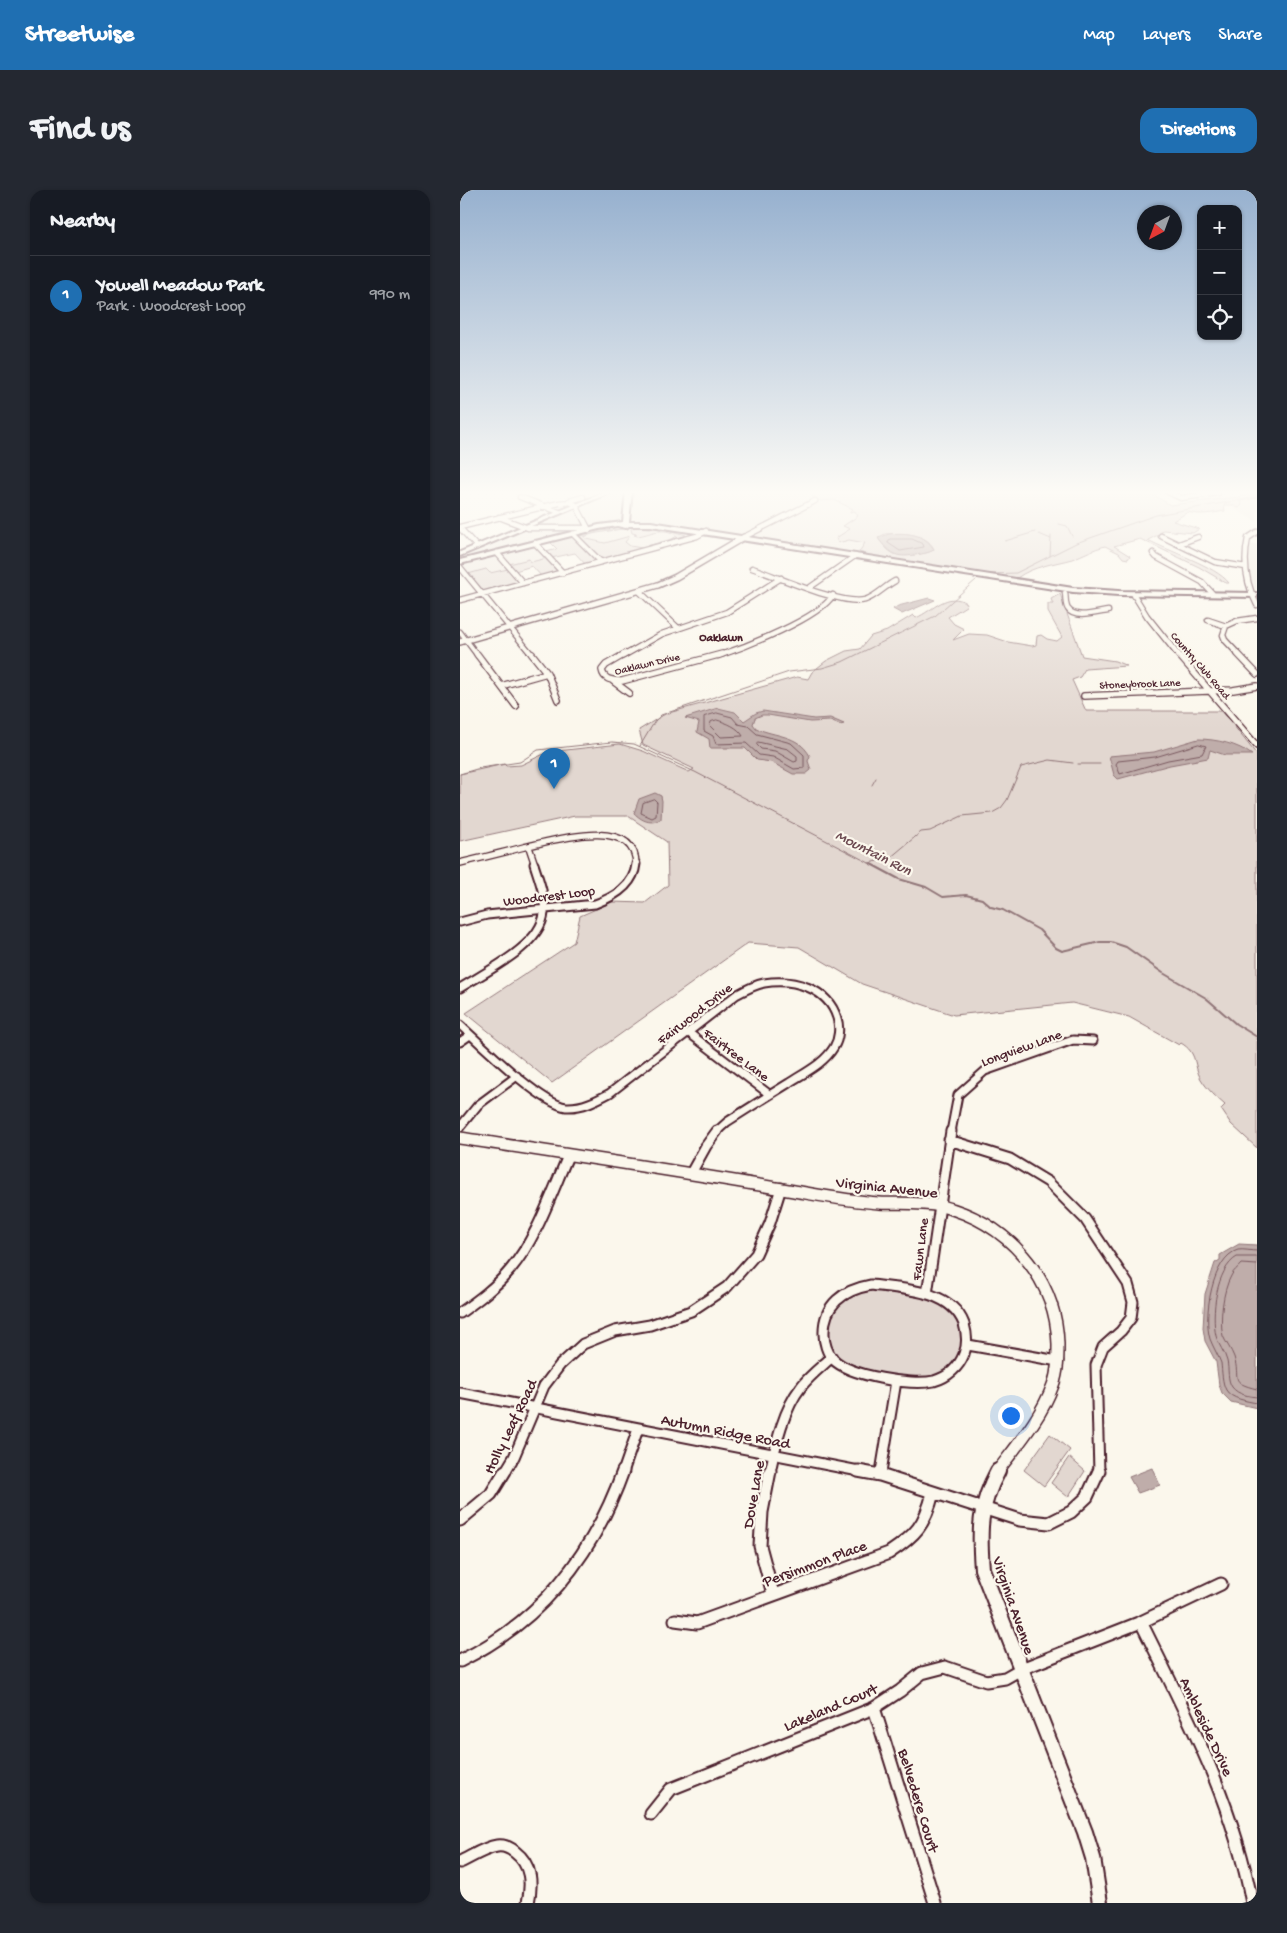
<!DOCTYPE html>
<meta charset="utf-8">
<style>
body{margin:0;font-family:"Gochi Hand",sans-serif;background:#242831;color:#f1f3f6}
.controls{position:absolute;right:15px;top:15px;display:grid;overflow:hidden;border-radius:10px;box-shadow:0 1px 4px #0004}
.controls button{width:45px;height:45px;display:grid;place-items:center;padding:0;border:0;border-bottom:1px solid #363941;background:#171b24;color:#f1f3f6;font:25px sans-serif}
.compass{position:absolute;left:677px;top:15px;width:45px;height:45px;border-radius:50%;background:#171b24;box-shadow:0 1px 4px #0004;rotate:221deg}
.you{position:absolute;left:550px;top:1225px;width:18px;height:18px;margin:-12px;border:4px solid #fff;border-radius:50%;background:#1a73e8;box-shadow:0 0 0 8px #1a73e833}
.badge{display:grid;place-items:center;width:32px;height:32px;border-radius:50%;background:#1f6fb2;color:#fff;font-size:16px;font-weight:700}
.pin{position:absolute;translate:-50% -41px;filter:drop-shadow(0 1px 2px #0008)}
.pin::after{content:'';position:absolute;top:26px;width:18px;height:15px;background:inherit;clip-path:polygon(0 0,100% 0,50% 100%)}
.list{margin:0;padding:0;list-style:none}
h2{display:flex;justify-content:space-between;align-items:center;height:65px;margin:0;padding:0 20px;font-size:21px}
h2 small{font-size:16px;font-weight:400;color:#9ea1a6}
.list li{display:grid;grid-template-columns:32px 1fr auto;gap:15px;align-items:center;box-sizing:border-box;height:80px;padding:0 20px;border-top:1px solid #363941}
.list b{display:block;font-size:19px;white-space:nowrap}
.list p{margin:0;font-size:16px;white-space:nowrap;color:#9ea1a6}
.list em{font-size:16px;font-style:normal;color:#9ea1a6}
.icon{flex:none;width:28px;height:28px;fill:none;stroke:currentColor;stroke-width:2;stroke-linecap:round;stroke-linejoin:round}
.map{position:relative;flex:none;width:797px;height:1713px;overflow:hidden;border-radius:15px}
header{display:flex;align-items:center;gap:30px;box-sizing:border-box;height:70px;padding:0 25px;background:#1f6fb2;color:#fff}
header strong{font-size:24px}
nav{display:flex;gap:28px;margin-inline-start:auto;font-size:18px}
.intro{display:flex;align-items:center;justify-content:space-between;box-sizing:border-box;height:120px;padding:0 30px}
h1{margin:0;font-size:35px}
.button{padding:12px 22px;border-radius:15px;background:#1f6fb2;color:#fff;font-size:18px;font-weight:700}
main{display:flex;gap:30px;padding:0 30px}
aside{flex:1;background:#171b24;border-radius:15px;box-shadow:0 1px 4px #0004}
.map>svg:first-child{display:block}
.built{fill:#eee7de}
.green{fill:#e2d7d0;stroke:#967b7e;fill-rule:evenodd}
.water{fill:#bfadaa;stroke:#907477}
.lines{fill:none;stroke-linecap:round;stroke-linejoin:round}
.shore{stroke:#79585e;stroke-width:1}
.stream-far1{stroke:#907477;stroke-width:1}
.stream{stroke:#907477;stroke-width:2}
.minor-far4-casing{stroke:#4a1f2b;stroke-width:7}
.minor-far3-casing{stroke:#4a1f2b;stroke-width:8}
.minor-far2-casing{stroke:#4a1f2b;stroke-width:11}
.minor-far1-casing{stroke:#4a1f2b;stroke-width:13}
.minor-casing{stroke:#4a1f2b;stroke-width:15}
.tertiary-far2-casing{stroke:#4a1f2b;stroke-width:8}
.tertiary-far1-casing{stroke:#4a1f2b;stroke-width:14}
.tertiary-casing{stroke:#4a1f2b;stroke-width:18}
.secondary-casing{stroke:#4a1f2b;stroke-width:4}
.primary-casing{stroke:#4a1f2b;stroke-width:4}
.minor-far4{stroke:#fbf7ec;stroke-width:4.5}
.minor-far3{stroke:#fbf7ec;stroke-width:5.5}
.minor-far2{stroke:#fbf7ec;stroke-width:7}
.minor-far1{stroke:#fbf7ec;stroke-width:9}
.minor{stroke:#fbf7ec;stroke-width:11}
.tertiary-far2{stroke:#fbf7ec;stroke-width:5}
.tertiary-far1{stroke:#fbf7ec;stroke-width:11}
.tertiary{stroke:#fbf7ec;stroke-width:14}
.secondary{fill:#fbf7ec;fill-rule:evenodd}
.primary{fill:#fbf7ec;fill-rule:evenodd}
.labels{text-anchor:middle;stroke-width:4.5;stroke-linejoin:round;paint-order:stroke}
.far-street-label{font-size:11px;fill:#4a1f2b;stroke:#fbf7ec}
.far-neighbourhood-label{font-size:12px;font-weight:bold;fill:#4a1f2b;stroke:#fbf7ec}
.street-label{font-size:14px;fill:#4a1f2b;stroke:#fbf7ec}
.water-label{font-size:15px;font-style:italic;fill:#6d4a51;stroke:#fbf7ec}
.near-street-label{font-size:16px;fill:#4a1f2b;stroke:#fbf7ec}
</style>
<header>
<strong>Streetwise</strong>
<nav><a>Map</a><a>Layers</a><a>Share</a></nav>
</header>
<div class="intro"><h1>Find us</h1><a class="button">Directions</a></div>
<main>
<aside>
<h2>Nearby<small></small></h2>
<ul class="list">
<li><span class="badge">1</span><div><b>Yowell Meadow Park</b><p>Park · Woodcrest Loop</p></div><em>990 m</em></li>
</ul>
</aside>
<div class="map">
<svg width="797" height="1713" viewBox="0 0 797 1713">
<rect width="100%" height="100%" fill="#fbf7ec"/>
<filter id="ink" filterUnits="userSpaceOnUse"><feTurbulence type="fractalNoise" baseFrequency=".02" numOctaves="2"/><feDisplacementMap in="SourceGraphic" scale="10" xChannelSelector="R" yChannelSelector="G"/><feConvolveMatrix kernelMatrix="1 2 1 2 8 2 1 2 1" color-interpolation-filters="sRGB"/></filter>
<g filter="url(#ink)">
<!-- built -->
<path class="built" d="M 157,300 L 166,302 L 163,326 L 160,330 L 154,333 L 130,337 L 119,316 Z
M 173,300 L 362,300 L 412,331 L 377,348 L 405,353 L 396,365 L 245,339 L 172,329 L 170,326 Z
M 797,308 L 797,332 L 771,317 L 781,318 L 779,311 Z
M 115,317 L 126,337 L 69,337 Z
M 183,337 L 218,341 L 226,344 L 143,371 L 119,346 L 147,339 Z
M 63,339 L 124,339 L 0,371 L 0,365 Z
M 797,354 L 797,402 L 789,386 L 789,355 Z
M 75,355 L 87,368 L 71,372 L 68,369 L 49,374 L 40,364 Z
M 36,365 L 48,379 L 30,383 L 26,379 L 8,384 L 0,374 Z"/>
<!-- green -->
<path class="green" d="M 297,300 L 686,300 L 710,315 L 779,307 L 797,302 L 797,308 L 780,311 L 782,315 L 779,318 L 772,315 L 764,315 L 765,321 C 753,323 739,326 728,322 L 713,331 L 739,339 L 733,343 L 703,340 L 700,341 L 702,343 L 688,350 C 708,361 756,376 769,393 L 766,393 L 739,377 L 680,349 L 654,356 L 670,366 L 668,369 L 663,368 L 659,363 L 645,356 C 633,359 623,365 612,369 C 594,374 573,376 557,388 L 401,365 L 403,363 L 399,362 L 405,353 L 389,350 L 378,353 L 376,348 L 390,339 L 383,336 L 398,326 L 395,321 L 389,322 L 393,319 L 374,310 L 361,311 L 352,307 L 355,305 L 350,302 L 314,303 ZM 425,344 C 441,343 466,342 474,359 C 470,363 465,363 459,364 C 437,367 433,366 419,350 L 419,347 Z
M 175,337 L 204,339 L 226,345 L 224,346 L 187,356 L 212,349 L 217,346 C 203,335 189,345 177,346 L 174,345 L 177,344 L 172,343 L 171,339 Z
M 161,339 L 163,339 L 140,341 L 124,347 L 127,349 L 145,353 L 170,346 L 165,352 L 170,356 L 182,358 L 144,371 L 137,366 L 120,346 Z
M 113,346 L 139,373 L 127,376 L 115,363 L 91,368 L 86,362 L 97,359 L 90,352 Z
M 87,368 L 101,383 L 82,387 L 72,376 L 55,381 L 49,374 L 69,369 L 71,372 Z
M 26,379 L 30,383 L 48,379 L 61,393 L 23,403 L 8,384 Z
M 600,404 L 622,466 L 655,471 L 667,476 L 625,479 L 620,487 L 612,490 L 626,521 L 762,521 L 797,565 L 797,958 L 771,934 L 761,919 L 765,915 C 757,908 747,899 741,889 C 733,875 738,863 721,853 L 719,855 L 669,827 L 612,813 L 494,825 L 402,794 L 339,757 L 288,753 L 92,893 L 6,823 L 114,752 L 120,726 L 152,712 L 185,713 L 208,695 L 207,652 L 168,626 L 115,626 L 0,651 L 0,584 L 44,574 L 46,576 L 61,575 L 88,562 L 160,554 L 183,561 L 229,582 L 234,579 L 183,555 L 179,540 L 205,524 L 337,487 L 348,489 L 352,482 L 366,471 L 386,461 L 400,459 L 411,446 L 427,441 L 453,425 L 456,428 C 474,420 487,401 507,413 L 506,416 L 488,427 L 494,434 L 504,439 L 493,450 L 509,444 L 527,445 L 548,452 L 572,456 L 576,455 L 577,446 L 581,445 L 587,449 L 597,451 L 602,447 L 588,422 L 588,414 L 593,414 L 591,409 Z
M 396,1097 L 467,1104 L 501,1127 L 508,1155 L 488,1185 L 436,1191 L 381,1175 L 372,1167 L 364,1142 L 367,1120 Z
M 590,1244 L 610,1260 L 584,1296 L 564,1280 Z
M 609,1267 L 625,1281 L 608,1307 L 591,1293 Z"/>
<!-- water -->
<path class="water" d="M 429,344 C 446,342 466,344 474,360 C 468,363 462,364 455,365 C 435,368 430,364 418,348 Z
M 469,408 L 475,410 L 442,424 L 433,419 L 438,416 Z
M 258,518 L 275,522 L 284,531 L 296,523 L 303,521 L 354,529 L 370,528 L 384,534 L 380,535 L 370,531 L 350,532 L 308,525 L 302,525 L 295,528 L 293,534 L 296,538 C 315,547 338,544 350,566 L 348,571 L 351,580 L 346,584 L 333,584 L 311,572 L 297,570 L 285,558 L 250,558 L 249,549 L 237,542 L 239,532 L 225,528 Z
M 738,549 C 756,549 778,554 792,565 L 765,565 L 750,560 L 748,568 L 710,575 L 658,589 L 654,585 L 649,566 L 694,562 Z
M 195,603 L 201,606 L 202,611 L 201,629 C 191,635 182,631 174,623 L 179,609 Z
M 779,1054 L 797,1055 L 797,1218 L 771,1212 L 762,1203 L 759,1195 L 756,1172 L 745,1151 L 743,1138 L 745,1104 L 755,1073 L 760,1070 L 760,1065 Z
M 692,1278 L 700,1295 L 678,1303 L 669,1287 Z"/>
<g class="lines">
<!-- shore -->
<path class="shore" d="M 430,349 L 452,349 L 463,354 L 464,357 L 440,361 L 428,353 Z
M 257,523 L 272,527 L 278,534 L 288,536 L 297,544 L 331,553 L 344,565 L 344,578 L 334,579 L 313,567 L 299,565 L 286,553 L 256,554 L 253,546 L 244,541 L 244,527 Z
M 257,530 C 267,533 278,537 283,546 L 261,547 L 250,536 L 251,532 Z
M 298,552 L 328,559 L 337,566 L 337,571 L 334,572 L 315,561 L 301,559 L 297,555 Z
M 739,554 L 746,556 L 742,564 L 708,570 L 660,584 L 656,574 L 658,571 L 695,567 Z
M 194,609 L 197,612 L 196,626 L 192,628 L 181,623 L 183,613 Z
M 797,1061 C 791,1061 783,1059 778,1060 C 752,1067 743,1127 750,1149 C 753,1157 758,1165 761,1173 C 762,1181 762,1193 766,1200 C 771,1209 787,1211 797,1213
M 797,1067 L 777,1067 C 756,1079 751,1124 756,1146 C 758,1155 765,1162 767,1171 C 769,1179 767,1190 772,1197 C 778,1205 789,1206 797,1207
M 797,1075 L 781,1074 C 778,1078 773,1081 771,1086 C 763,1100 759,1131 763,1146 C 766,1153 771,1159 774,1167 C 781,1189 768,1192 797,1199"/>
<!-- stream-far1 -->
<path class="stream-far1" d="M 599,334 L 607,336 L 612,346
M 579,344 L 591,349
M 545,351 L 575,342
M 590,366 L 591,346
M 529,384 L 556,383 L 616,353 L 696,325 L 797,307
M 180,556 L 195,531 L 201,525 L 329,482 L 362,478 L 382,472 L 475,426 L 516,390
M 618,574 L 640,574
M 0,584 L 20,578 L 60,572 L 78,560 L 152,552 L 174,554 L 235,582 L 413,675
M 412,595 L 416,588
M 409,673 L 430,668 L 461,642 L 470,641 L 502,626 L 532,623 L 541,618 L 547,610 L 561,577 L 590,570 L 613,573"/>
<!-- stream -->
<path class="stream" d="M 411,674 L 439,689 L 466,697 L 483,707 L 506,705 L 522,709 L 531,717 L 543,720 L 579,740 L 596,758 L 602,761 L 640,752 L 651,752 L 666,757 L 703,783 L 746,808 L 776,834 L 797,847"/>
<defs>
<path id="minor-far4" d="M 704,300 L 721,308 L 758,303 L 756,300
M 60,307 L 99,322
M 109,311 L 123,307
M 116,315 L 129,340
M 39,327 L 68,338 L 128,338
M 0,337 L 99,313 L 110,312 L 116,315
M 0,338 L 17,357
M 797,342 L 788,348 C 783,371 786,394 797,415
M 113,344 L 141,372
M 701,346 L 755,372 L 786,377
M 284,347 L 355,311
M 75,353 L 103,383
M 719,354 L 738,347
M 37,363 L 63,393
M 693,363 L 696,367 L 742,392 L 752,403
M 0,377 L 73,466
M 292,378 C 316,386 382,416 405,410 C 416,407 425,396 435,391
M 349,398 L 395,366
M 179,401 L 218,438
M 605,403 C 606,408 605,415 608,419 C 615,430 638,422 648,421
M 674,405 L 687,426 L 719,466
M 0,410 L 237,346 L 246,341
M 748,430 L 766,436
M 0,442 L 18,466
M 163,466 L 202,444 L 267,422 L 321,388
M 258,466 C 285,457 360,428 373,405
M 780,466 L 765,450 L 763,445 L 766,436 L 777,431 L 797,428"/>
<path id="minor-far3" d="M 17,464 L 56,516
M 72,464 L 87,483 L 98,510
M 165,464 L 146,475 L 142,480 C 144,491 153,490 162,491 L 262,464
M 718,464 L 797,556
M 778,464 L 797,484
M 153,491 L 169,503
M 41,496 L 87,483
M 624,506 L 773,500 L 797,496
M 69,657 L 75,675
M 0,673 C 21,668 42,663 64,657 C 91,651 176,624 176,675"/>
<path id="minor-far2" d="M 0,732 L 27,725 L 135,714 C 154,707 174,696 176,674
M 0,798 C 25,782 81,756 84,723 C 86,707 79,690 74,674
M 0,835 C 22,855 80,913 106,917 C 122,918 137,910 150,903 L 276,805 C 285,800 294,795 304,793 C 333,788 368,798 377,828 C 380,837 379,849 374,857 C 364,874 344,883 329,893 C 308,906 287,919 267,932 L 256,942
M 229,843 L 309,904
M 0,852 L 10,845
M 0,937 L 18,915 L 57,886
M 491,942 L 498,905 L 525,881 L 613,850 L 633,851"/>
<path id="minor-far1" d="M 489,950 L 550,969 L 588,992 L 625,1029 L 668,1094 L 673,1112 L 671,1128 L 661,1141 L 643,1157 L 636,1175 L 639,1282
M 231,983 L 246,956 L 257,941
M 411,1095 C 442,1099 491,1099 504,1134 C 507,1144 508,1154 504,1164 C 499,1177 488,1187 474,1191 C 452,1196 389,1186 373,1169 C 367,1163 364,1152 364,1144 C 363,1114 384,1100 411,1095 Z
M 467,1104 L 491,941
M 0,1123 C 18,1110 36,1097 50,1080 C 77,1048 91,1004 108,966
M 508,1155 L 598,1171
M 0,1203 L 404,1282
M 45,1282 L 54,1267 L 84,1196 L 100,1175 L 123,1154 L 155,1141 L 190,1135 L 231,1121 L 267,1097 L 296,1064 L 310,1033 L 321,998
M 163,1282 L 178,1239
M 310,1282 C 316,1254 323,1220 341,1197 C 349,1186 361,1177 372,1167
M 421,1282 L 436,1191"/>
<path id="minor" d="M 310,1281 L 302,1322 L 300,1356 L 313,1404
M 398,1281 L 420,1285 L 560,1330 L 589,1333 L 611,1322 L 627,1307 L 639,1281
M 420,1285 L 421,1281
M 0,1330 L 31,1304 L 45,1281
M 215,1430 L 237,1433 L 429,1363 C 456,1345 465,1335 473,1303
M 681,1432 C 727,1526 772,1608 792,1713
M 0,1471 C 81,1431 133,1365 163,1281
M 414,1518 L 475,1713
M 191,1624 L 211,1599 L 414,1518 L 440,1501 L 462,1483 L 485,1477 L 526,1491 L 545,1488 L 561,1479 L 681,1432 L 761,1394
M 0,1672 C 11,1667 24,1658 37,1656 C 43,1655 50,1658 55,1662 C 72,1675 72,1694 68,1713"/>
<path id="tertiary-far2" d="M 0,452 L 198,395 L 216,387 L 284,347"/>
<path id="tertiary-far1" d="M 0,948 C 110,965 219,981 328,1000 C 358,1005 388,1011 419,1013 C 439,1014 460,1012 481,1016 C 546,1032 596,1086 598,1154 C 598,1168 598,1182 593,1195 C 581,1228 558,1254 537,1282"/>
<path id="tertiary" d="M 538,1281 C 519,1316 519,1340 522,1379 L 625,1642 L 633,1668 L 640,1713"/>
<path id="secondary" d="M 150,300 L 157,300 L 0,366 L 0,362 Z"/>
<path id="primary" d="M 166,300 L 172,300 L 169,332 L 191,332 L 613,398 L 659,401 L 797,403 L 797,407 L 659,405 L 613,402 L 191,336 L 169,336 L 166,338 L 157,336 L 139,339 L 0,374 L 0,370 L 139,335 L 163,332 Z"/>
</defs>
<!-- minor-far4 casing -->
<use href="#minor-far4" class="minor-far4-casing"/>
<!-- minor-far3 casing -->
<use href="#minor-far3" class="minor-far3-casing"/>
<!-- minor-far2 casing -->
<use href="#minor-far2" class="minor-far2-casing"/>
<!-- minor-far1 casing -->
<use href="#minor-far1" class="minor-far1-casing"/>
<!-- minor casing -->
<use href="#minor" class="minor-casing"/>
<!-- tertiary-far2 casing -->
<use href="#tertiary-far2" class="tertiary-far2-casing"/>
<!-- tertiary-far1 casing -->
<use href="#tertiary-far1" class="tertiary-far1-casing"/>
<!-- tertiary casing -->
<use href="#tertiary" class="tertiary-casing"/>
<!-- secondary casing -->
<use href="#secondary" class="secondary-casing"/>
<!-- primary casing -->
<use href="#primary" class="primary-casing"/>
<!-- minor-far4 -->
<use href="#minor-far4" class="minor-far4"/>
<!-- minor-far3 -->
<use href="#minor-far3" class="minor-far3"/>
<!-- minor-far2 -->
<use href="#minor-far2" class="minor-far2"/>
<!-- minor-far1 -->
<use href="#minor-far1" class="minor-far1"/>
<!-- minor -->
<use href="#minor" class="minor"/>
<!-- tertiary-far2 -->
<use href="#tertiary-far2" class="tertiary-far2"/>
<!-- tertiary-far1 -->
<use href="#tertiary-far1" class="tertiary-far1"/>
<!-- tertiary -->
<use href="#tertiary" class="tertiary"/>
<!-- secondary -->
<use href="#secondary" class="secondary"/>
<!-- primary -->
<use href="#primary" class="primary"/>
</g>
</g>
<!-- sky -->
<linearGradient id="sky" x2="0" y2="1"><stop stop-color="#97b1cf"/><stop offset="0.56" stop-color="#fdfbf6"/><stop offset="1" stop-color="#fdfbf6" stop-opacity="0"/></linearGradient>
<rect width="797" height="540" fill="url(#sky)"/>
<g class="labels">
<!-- far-street labels -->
<g class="far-street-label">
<text transform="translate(187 473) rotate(-13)" y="4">Oaklawn Drive</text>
<text transform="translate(741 475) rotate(49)" y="4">Country Club Road</text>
<text transform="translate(680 493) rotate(-2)" y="4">Stoneybrook Lane</text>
</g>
<!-- far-neighbourhood labels -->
<g class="far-neighbourhood-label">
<text x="261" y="451">Oaklawn</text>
</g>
<!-- street labels -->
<g class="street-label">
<text transform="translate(89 705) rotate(-7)" y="5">Woodcrest Loop</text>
<text transform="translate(234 823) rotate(-38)" y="5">Fairwood Drive</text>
<text transform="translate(561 857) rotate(-20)" y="5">Longview Lane</text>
<text transform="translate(277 864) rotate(37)" y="5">Fairtree Lane</text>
<text transform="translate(459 1059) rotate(-83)" y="5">Fawn Lane</text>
</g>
<!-- water labels -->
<g class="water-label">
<text transform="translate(414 662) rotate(27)" y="5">Mountain Run</text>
</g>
<!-- near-street labels -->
<g class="near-street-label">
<text transform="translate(427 996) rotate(6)" y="6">Virginia Avenue</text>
<text transform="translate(49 1236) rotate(-64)" y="6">Holly Leaf Road</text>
<text transform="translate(266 1240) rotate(11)" y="6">Autumn Ridge Road</text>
<text transform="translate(292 1304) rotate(-80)" y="6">Dove Lane</text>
<text transform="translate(354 1372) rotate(-20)" y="6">Persimmon Place</text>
<text transform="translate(555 1415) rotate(71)" y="6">Virginia Avenue</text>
<text transform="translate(370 1516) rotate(-23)" y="6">Lakeland Court</text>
<text transform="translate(748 1536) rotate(65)" y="6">Ambleside Drive</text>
<text transform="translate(460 1610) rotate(73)" y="6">Belvedere Court</text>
</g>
</g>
</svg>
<div class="controls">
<button>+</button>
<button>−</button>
<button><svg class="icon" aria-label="locate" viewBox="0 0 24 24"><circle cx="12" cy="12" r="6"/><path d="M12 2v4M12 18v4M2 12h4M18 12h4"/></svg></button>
</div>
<svg class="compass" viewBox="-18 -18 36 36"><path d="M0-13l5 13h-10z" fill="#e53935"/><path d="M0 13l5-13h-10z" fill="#9ea1a6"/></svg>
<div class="you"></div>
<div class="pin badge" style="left:94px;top:599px">1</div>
</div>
</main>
